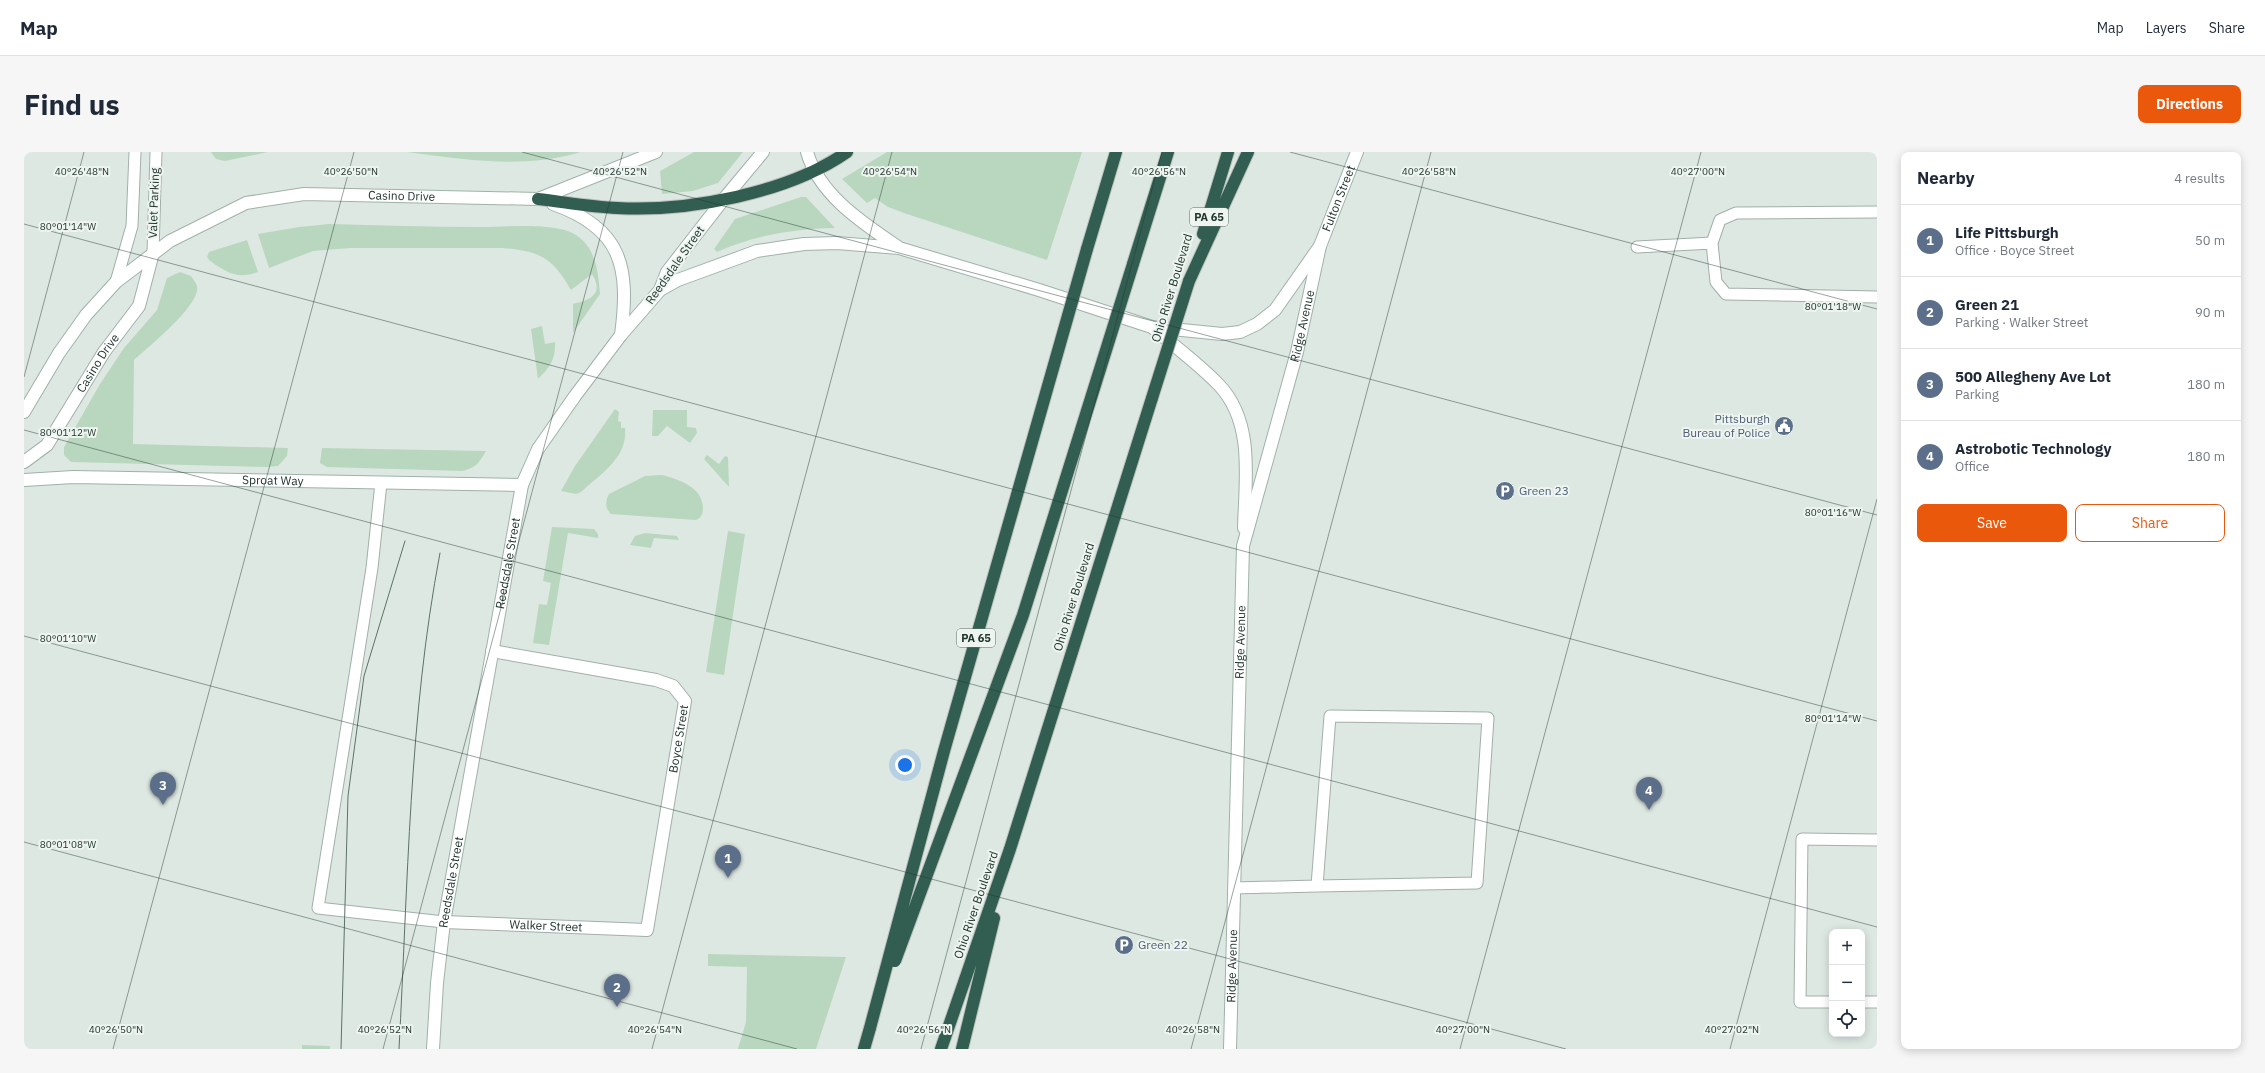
<!DOCTYPE html>
<meta charset="utf-8">
<style>
body{margin:0;font-family:"IBM Plex Sans",sans-serif;background:#f6f6f7;color:#1f2937}
.controls{position:absolute;right:12px;bottom:12px;display:grid;overflow:hidden;border-radius:8px;box-shadow:0 2px 10px #0003}
.controls button{width:36px;height:36px;display:grid;place-items:center;padding:0;border:0;border-bottom:1px solid #e0e1e3;background:#fff;color:#1f2937;font:20px sans-serif}
.you{position:absolute;left:881px;top:613px;width:14px;height:14px;margin:-10px;border:3px solid #fff;border-radius:50%;background:#1a73e8;box-shadow:0 0 0 6px #1a73e833}
.badge{display:grid;place-items:center;width:26px;height:26px;border-radius:50%;background:#ea580c;color:#fff;font-size:13px;font-weight:700}
.pin{position:absolute;translate:-50% -33px;filter:drop-shadow(0 1px 2px #0008)}
.pin::after{content:'';position:absolute;top:21px;width:14px;height:12px;background:inherit;clip-path:polygon(0 0,100% 0,50% 100%)}
.list{margin:0;padding:0;list-style:none}
h2{display:flex;justify-content:space-between;align-items:center;height:52px;margin:0;padding:0 16px;font-size:17px}
h2 small{font-size:13px;font-weight:400;color:#747a83}
.list li{display:grid;grid-template-columns:26px 1fr auto;gap:12px;align-items:center;box-sizing:border-box;height:72px;padding:0 16px;border-top:1px solid #e0e1e3}
.list b{display:block;font-size:15px;white-space:nowrap}
.list p{margin:0;font-size:13px;white-space:nowrap;color:#747a83}
.list em{font-size:13px;font-style:normal;color:#747a83}
.actions{display:flex;gap:8px;padding:12px 16px}
.actions a{flex:1;padding:9px 0;border:1px solid #ea580c;border-radius:8px;text-align:center;font-size:14px;color:#ea580c}
.actions .main{background:#ea580c;color:#fff}
.icon{flex:none;width:22px;height:22px;fill:none;stroke:currentColor;stroke-width:2;stroke-linecap:round;stroke-linejoin:round}
.map{position:relative;flex:none;width:1853px;height:897px;overflow:hidden;border-radius:8px}
header{display:flex;align-items:center;gap:24px;box-sizing:border-box;height:56px;padding:0 20px;background:#fff;border-bottom:1px solid #e0e1e3}
header strong{font-size:19px}
nav{display:flex;gap:22px;margin-inline-start:auto;font-size:14px}
.intro{display:flex;align-items:center;justify-content:space-between;box-sizing:border-box;height:96px;padding:0 24px}
h1{margin:0;font-size:28px}
.button{padding:10px 18px;border-radius:8px;background:#ea580c;color:#fff;font-size:14px;font-weight:700}
main{display:flex;gap:24px;padding:0 24px}
aside{flex:1;background:#fff;border-radius:8px;box-shadow:0 2px 10px #0003}
.map>svg:first-child{display:block}
.green{fill:#b9d7be}
.lines{fill:none;stroke-linecap:round;stroke-linejoin:round}
.lane-casing{stroke:#a2afa9;stroke-width:13}
.street-casing{stroke:#a2afa9;stroke-width:14}
.secondary-casing{stroke:#9fb2a9;stroke-width:14}
.highway-casing{stroke:#bdc3c0;stroke-width:14}
.lane{stroke:#fff;stroke-width:11}
.street{stroke:#fff;stroke-width:12}
.secondary{stroke:#fff;stroke-width:12}
.highway{stroke:#315e50;stroke-width:12}
.tram{stroke:#5c7269;stroke-width:1}
.highway-bridge-casing{stroke:#bdc3c0;stroke-width:14;stroke-linecap:butt}
.highway-bridge{stroke:#315e50;stroke-width:12}
.ticks{fill:none;stroke:#22362e;stroke-width:1;stroke-opacity:0.45}
.labels{text-anchor:middle;stroke-width:4;stroke-linejoin:round;paint-order:stroke}
.shield{fill:#eef5f1;stroke:#5f6f68;stroke-width:1}
.shield-label{font-size:11px;font-weight:bold;fill:#22362e}
.street-label{font-size:12px;fill:#22362e;stroke:#eef5f1}
.service-label{font-size:12px;fill:#4e5e75;stroke:#eef5f1;text-anchor:start}
.ticks-label{font-size:10px;text-anchor:middle;fill:#22362e;stroke:#eef5f1;stroke-width:4;stroke-linejoin:round;paint-order:stroke}
</style>
<header>
<strong>Map</strong>
<nav><a>Map</a><a>Layers</a><a>Share</a></nav>
</header>
<div class="intro"><h1>Find us</h1><a class="button">Directions</a></div>
<main>
<div class="map">
<svg width="1853" height="897" viewBox="0 0 1853 897">
<rect width="100%" height="100%" fill="#dee8e3"/>
<!-- green -->
<path class="green" d="M 187,0 L 244,0 L 201,9 L 192,7 Z
M 383,0 L 557,0 C 500,17 442,8 383,0 Z
M 670,0 L 719,0 L 694,31 L 669,39 L 638,42 L 636,19 Z
M 863,0 L 1058,0 L 1023,108 L 880,61 L 864,55 L 851,46 L 843,51 L 818,27 Z
M 777,45 L 782,45 L 811,76 C 770,77 731,83 693,100 L 690,97 L 711,67 Z
M 305,72 C 356,73 407,75 458,75 C 481,75 533,70 552,83 C 572,96 574,119 576,142 L 549,181 L 549,152 C 567,148 580,142 568,122 L 547,138 C 528,105 517,100 479,96 L 327,96 L 289,99 L 245,116 L 234,82 L 275,75 Z
M 223,88 L 234,120 C 214,128 201,120 185,108 L 183,105 L 185,100 Z
M 156,120 L 167,124 C 169,127 172,131 173,134 C 177,153 124,195 110,208 L 109,292 L 264,296 L 263,304 L 254,314 L 242,315 L 47,310 L 40,303 L 40,295 L 76,232 L 100,196 L 133,158 L 143,126 Z
M 518,174 L 521,192 L 531,190 C 532,206 526,216 514,227 L 507,177 Z
M 591,257 L 595,260 L 594,269 L 597,270 L 597,276 L 601,276 C 604,306 576,322 557,340 L 552,342 L 537,339 L 551,314 Z
M 629,258 L 663,258 L 663,275 L 672,276 L 673,281 L 666,291 L 643,274 L 634,284 L 628,284 Z
M 298,296 L 462,299 C 455,311 452,316 438,319 L 303,315 L 296,311 Z
M 683,303 L 695,312 L 701,304 L 704,305 L 705,335 L 680,307 Z
M 638,323 C 654,327 679,335 679,356 C 679,362 677,366 672,368 L 587,362 C 581,356 581,350 585,342 L 621,324 Z
M 528,375 L 570,377 L 574,382 L 574,386 L 544,381 L 525,493 L 509,491 L 515,452 L 523,453 L 527,431 L 519,429 Z
M 704,379 L 721,382 L 700,523 L 682,520 Z
M 621,381 L 653,384 L 655,388 L 630,386 L 627,396 L 606,393 L 611,384 Z
M 684,802 L 822,805 L 792,897 L 714,897 L 722,870 L 723,815 L 684,814 Z
M 278,893 L 306,894 L 306,897 L 278,897 Z"/>
<g class="lines">
<defs>
<path id="lane" d="M 1853,60 L 1712,61 L 1696,68 L 1688,91 L 1692,130 L 1702,142 L 1853,145
M 1613,95 L 1688,91
M 129,101 L 132,0
M 92,130 L 108,74 L 111,0
M 357,331 L 348,416 L 294,756 L 420,770
M 1210,736 L 1293,734 L 1306,564 L 1464,566 L 1453,731 L 1293,734
M 1808,850 L 1776,850 L 1778,687 L 1853,688
M 1838,850 L 1853,850"/>
<g id="street">
<path d="M 636,138 L 643,120 L 699,48 L 739,0"/>
<path id="s1" d="M 0,310 L 23,293 L 80,200 L 115,154 L 129,101"/>
<path id="s2" d="M 420,770 L 623,778 L 661,549 L 649,534 L 632,528 L 468,499"/>
</g>
<g id="secondary">
<path d="M 783,0 C 795,43 839,71 874,95"/>
<path d="M 529,52 C 598,76 606,115 597,183"/>
<path d="M 1128,175 C 1150,194 1175,212 1195,233 C 1231,271 1221,329 1220,376"/>
<path id="s3" d="M 0,260 L 35,201 L 62,163 L 92,130 L 146,89 L 222,51 L 280,42 L 514,47 L 632,0"/>
<path id="s4" d="M 0,328 L 49,325 L 498,333"/>
<path id="s5" d="M 409,897 L 413,831 L 420,770 L 498,333 L 514,297 L 551,244 L 597,183 L 636,138 L 654,128 L 733,99 L 780,92 L 813,91 L 875,96 L 1015,138 L 1128,175 L 1198,182 L 1216,180 L 1233,172 L 1251,158 L 1296,94"/>
<path id="s6" d="M 1206,897 L 1219,394 L 1273,200 L 1296,94 L 1333,0"/>
</g>
<path id="highway" d="M 514,47 C 540,50 567,55 593,56 C 664,60 764,41 823,0
M 1179,82 L 1204,0
M 1063,97 L 1092,0
M 1109,112 L 1144,0
M 1165,129 L 1224,0
M 840,897 L 846,876
M 917,897 L 986,697 L 1128,246
M 938,897 L 970,766"/>
</defs>
<!-- lane casing -->
<use href="#lane" class="lane-casing"/>
<!-- street casing -->
<use href="#street" class="street-casing"/>
<!-- secondary casing -->
<use href="#secondary" class="secondary-casing"/>
<!-- highway casing -->
<use href="#highway" class="highway-casing"/>
<!-- lane -->
<use href="#lane" class="lane"/>
<!-- street -->
<use href="#street" class="street"/>
<!-- secondary -->
<use href="#secondary" class="secondary"/>
<!-- highway -->
<use href="#highway" class="highway"/>
<!-- tram -->
<path class="tram" d="M 317,897 L 324,644 L 340,524 L 381,389
M 375,897 C 384,732 385,564 416,401"/>
<defs>
<path id="highway-bridge" d="M 1128,246 L 1165,129
M 871,809 L 999,463 L 1109,112
M 846,876 L 920,599 L 1063,97"/>
</defs>
<!-- highway-bridge casing -->
<use href="#highway-bridge" class="highway-bridge-casing"/>
<!-- highway-bridge -->
<use href="#highway-bridge" class="highway-bridge"/>
</g>
<!-- ticks -->
<path class="ticks" d="M 498,0 L 1853,363M 1266,0 L 1853,157M 0,72 L 1853,569M 0,225 L 60,0M 0,278 L 1853,775M 0,484 L 1542,897M 0,690 L 773,897M 0,896 L 5,897M 89,897 L 330,0M 359,897 L 599,0M 628,897 L 868,0M 897,897 L 1138,0M 1167,897 L 1407,0M 1436,897 L 1677,0M 1706,897 L 1853,347"/>
<!-- icons -->
<defs>
<symbol id="civic-disc" viewBox="-11 -11 22 22"><circle r="9.5" fill="#5c6f8a" stroke="#eef5f1"/><path d="M-.6-6.5H3V-4.5H.6V-3L4-1V1h2V6H-6V1h2V-1L-.6-3ZM-1.2 2.5V6h2.4V2.5Z" fill="#fff"/></symbol>
<symbol id="parking-disc" viewBox="-11 -11 22 22"><circle r="9.5" fill="#5c6f8a" stroke="#eef5f1"/><path d="M-3.5-5.5H1a3.5 3.5 0 0 1 0 7H-1V5.5H-3.5ZM-1-3.4V-.6H.8a1.4 1.4 0 0 0 0-2.8Z" fill="#fff"/></symbol>
</defs>
<g fill-rule="evenodd">
<use href="#civic-disc" x="1749" y="263" width="22" height="22"/>
<use href="#parking-disc" x="1470" y="328" width="22" height="22"/>
<use href="#parking-disc" x="1089" y="782" width="22" height="22"/>
</g>
<g class="labels">
<!-- shield labels -->
<g class="shield">
<rect x="1166" y="56" width="38" height="18" rx="3"/>
<rect x="933" y="477" width="38" height="18" rx="3"/>
</g>
<g class="shield-label">
<text x="1185" y="69">PA 65</text>
<text x="952" y="490">PA 65</text>
</g>
<!-- street labels -->
<g class="street-label">
<text dy="4" stroke="none"><textPath href="#s3" startOffset="469">Casino Drive</textPath></text>
<text dy="4" stroke="none"><textPath href="#s6" startOffset="864">Fulton Street</textPath></text>
<text transform="translate(130 51) rotate(-88)" y="4">Valet Parking</text>
<text transform="translate(651 113) rotate(-55)" y="4">Reedsdale Street</text>
<text transform="translate(1148 136) rotate(-73)" y="4">Ohio River Boulevard</text>
<text dy="4" stroke="none"><textPath href="#s6" startOffset="731">Ridge Avenue</textPath></text>
<text dy="4" stroke="none"><textPath href="#s1" startOffset="125">Casino Drive</textPath></text>
<text dy="4" stroke="none"><textPath href="#s4" startOffset="249">Sproat Way</textPath></text>
<text dy="4" stroke="none"><textPath href="#s5" startOffset="492">Reedsdale Street</textPath></text>
<text transform="translate(1050 445) rotate(-73)" y="4">Ohio River Boulevard</text>
<text dy="4" stroke="none"><textPath href="#s6" startOffset="407">Ridge Avenue</textPath></text>
<text dy="4" stroke="none"><textPath href="#s2" startOffset="397">Boyce Street</textPath></text>
<text dy="4" stroke="none"><textPath href="#s5" startOffset="168">Reedsdale Street</textPath></text>
<text transform="translate(952 753) rotate(-71)" y="4">Ohio River Boulevard</text>
<text dy="4" stroke="none"><textPath href="#s2" startOffset="102">Walker Street</textPath></text>
<text dy="4" stroke="none"><textPath href="#s6" startOffset="83">Ridge Avenue</textPath></text>
</g>
<!-- service labels -->
<g class="service-label">
<text x="1746" y="271" text-anchor="end">Pittsburgh<tspan x="1746" dy="14">Bureau of Police</tspan></text>
<text x="1495" y="343">Green 23</text>
<text x="1114" y="797">Green 22</text>
</g>
</g>
<g class="ticks-label">
<text x="58" y="23">40°26'48"N</text>
<text x="327" y="23">40°26'50"N</text>
<text x="596" y="23">40°26'52"N</text>
<text x="866" y="23">40°26'54"N</text>
<text x="1135" y="23">40°26'56"N</text>
<text x="1405" y="23">40°26'58"N</text>
<text x="1674" y="23">40°27'00"N</text>
<text x="44" y="78">80°01'14"W</text>
<text x="1809" y="158">80°01'18"W</text>
<text x="44" y="284">80°01'12"W</text>
<text x="1809" y="364">80°01'16"W</text>
<text x="44" y="490">80°01'10"W</text>
<text x="1809" y="570">80°01'14"W</text>
<text x="44" y="696">80°01'08"W</text>
<text x="92" y="881">40°26'50"N</text>
<text x="361" y="881">40°26'52"N</text>
<text x="631" y="881">40°26'54"N</text>
<text x="900" y="881">40°26'56"N</text>
<text x="1169" y="881">40°26'58"N</text>
<text x="1439" y="881">40°27'00"N</text>
<text x="1708" y="881">40°27'02"N</text>
</g>
</svg>
<div class="controls">
<button>+</button>
<button>−</button>
<button><svg class="icon" aria-label="locate" viewBox="0 0 24 24"><circle cx="12" cy="12" r="6"/><path d="M12 2v4M12 18v4M2 12h4M18 12h4"/></svg></button>
</div>
<div class="you"></div>
<div class="pin badge" style="left:704px;top:726px;background:#5c6f8a">1</div>
<div class="pin badge" style="left:593px;top:855px;background:#5c6f8a">2</div>
<div class="pin badge" style="left:139px;top:653px;background:#5c6f8a">3</div>
<div class="pin badge" style="left:1625px;top:658px;background:#5c6f8a">4</div>
</div>
<aside>
<h2>Nearby<small>4 results</small></h2>
<ul class="list">
<li><span class="badge" style="background:#5c6f8a">1</span><div><b>Life Pittsburgh</b><p>Office · Boyce Street</p></div><em>50 m</em></li>
<li><span class="badge" style="background:#5c6f8a">2</span><div><b>Green 21</b><p>Parking · Walker Street</p></div><em>90 m</em></li>
<li><span class="badge" style="background:#5c6f8a">3</span><div><b>500 Allegheny Ave Lot</b><p>Parking</p></div><em>180 m</em></li>
<li><span class="badge" style="background:#5c6f8a">4</span><div><b>Astrobotic Technology</b><p>Office</p></div><em>180 m</em></li>
</ul>
<div class="actions"><a class="main">Save</a><a>Share</a></div>
</aside>
</main>
